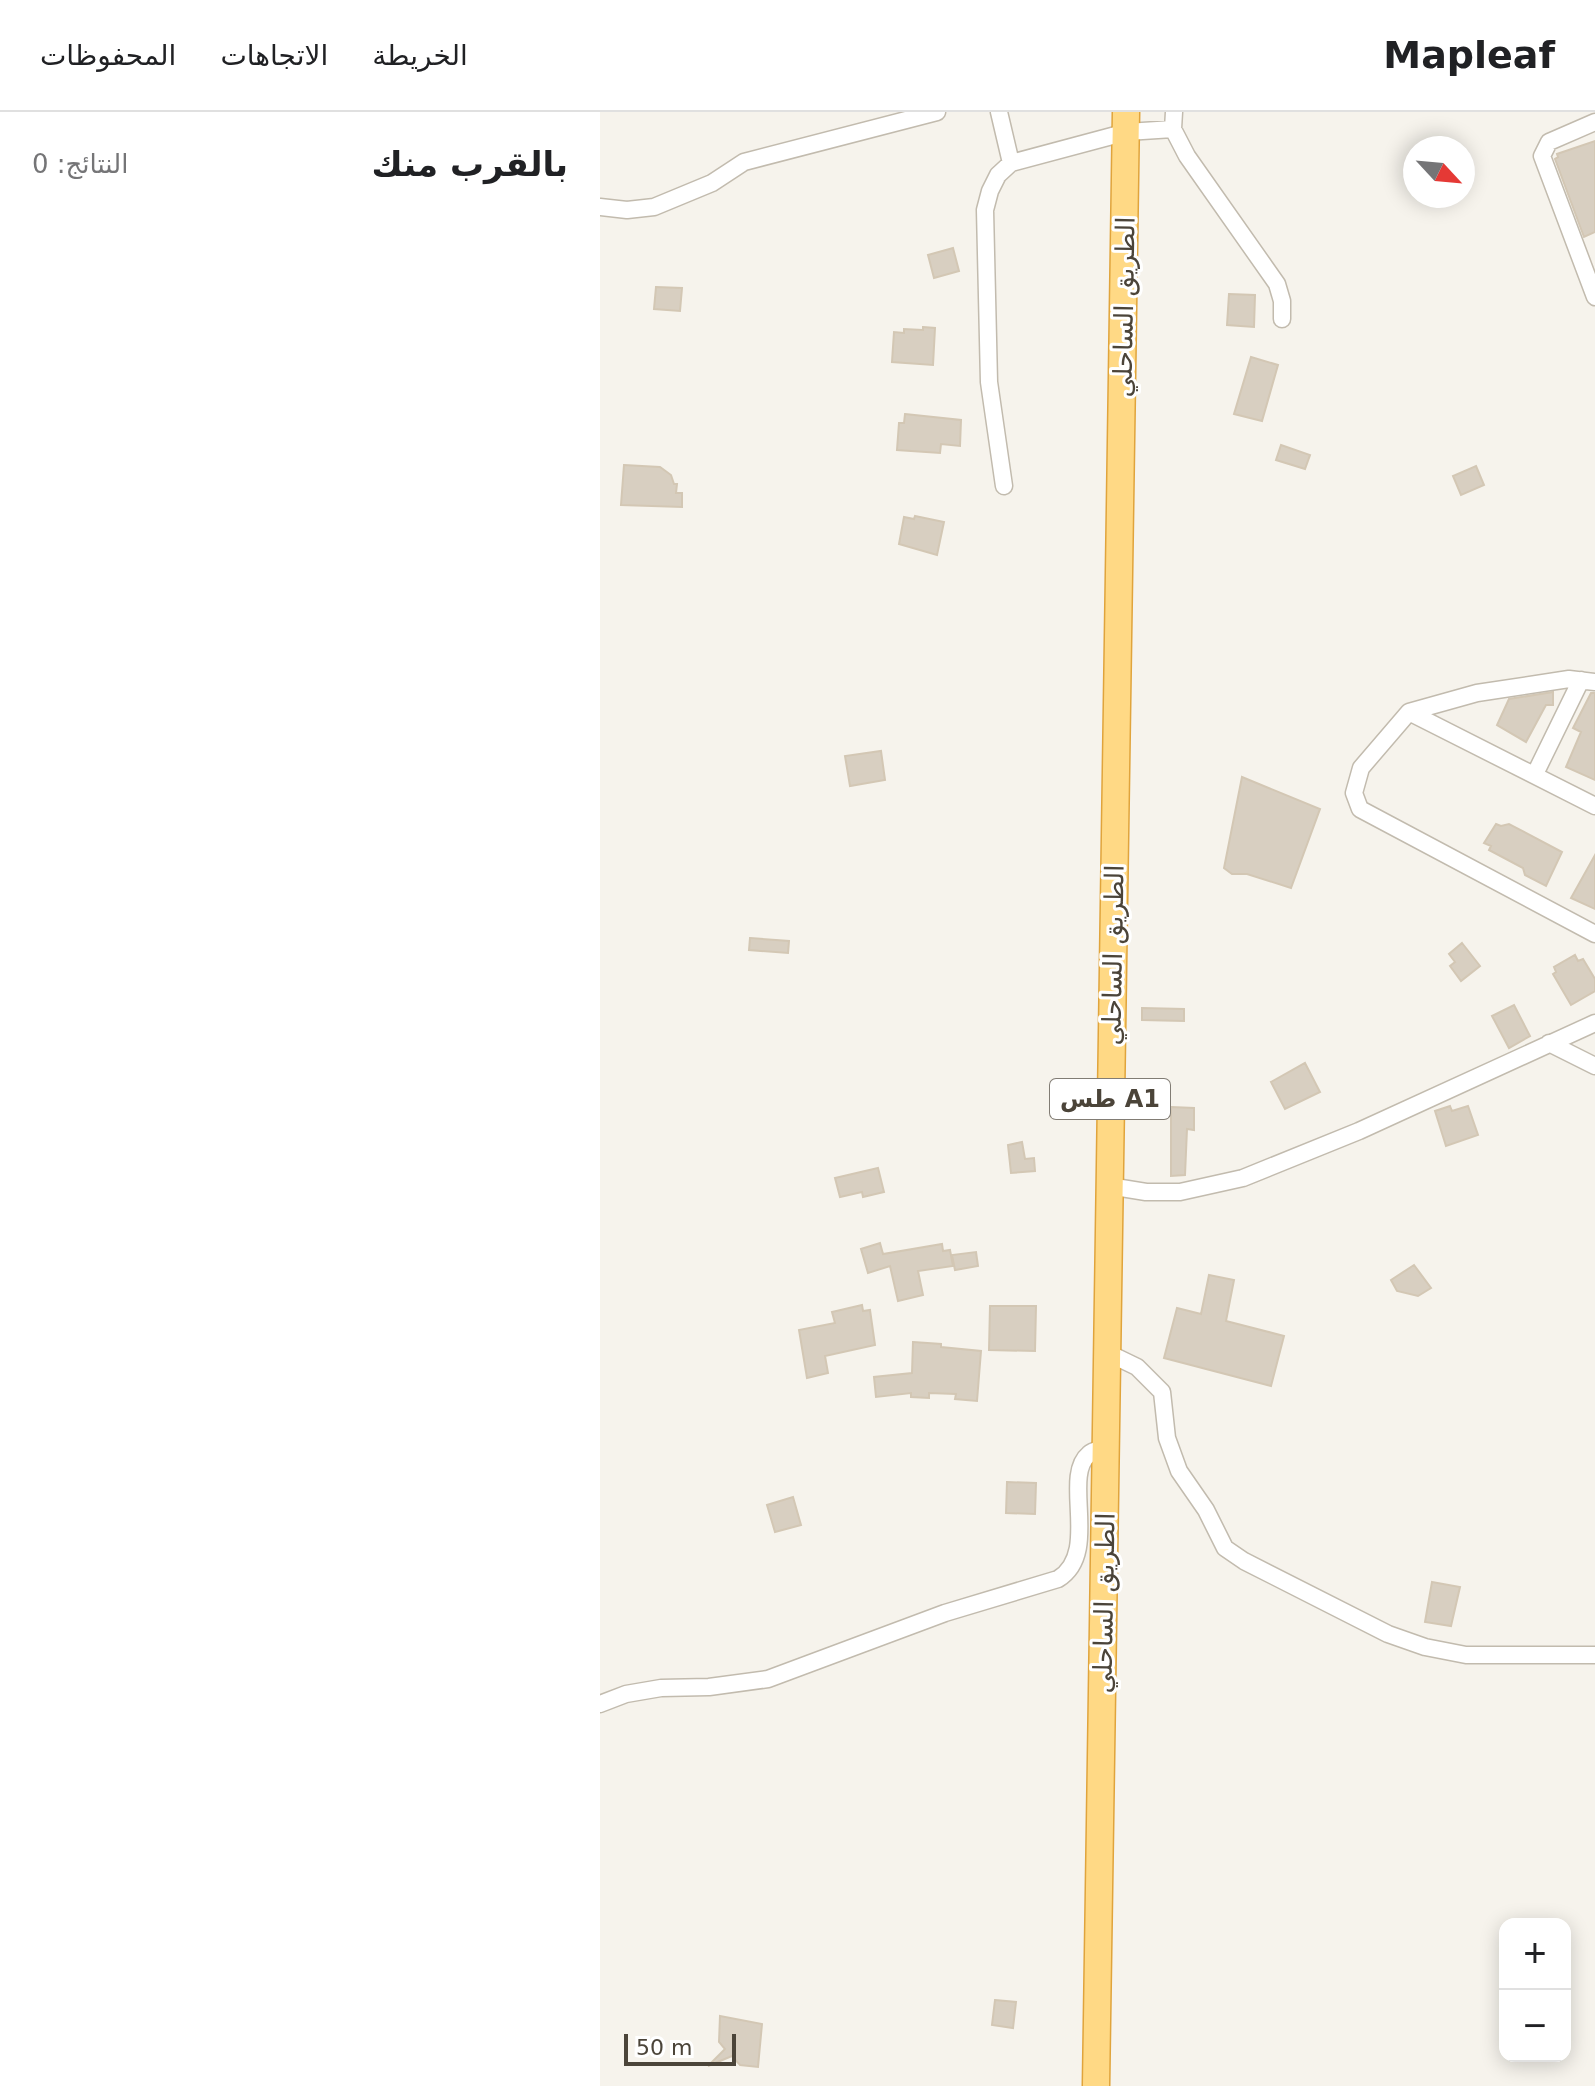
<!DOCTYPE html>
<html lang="ar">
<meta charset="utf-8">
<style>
body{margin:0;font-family:"DejaVu Sans",Vazirmatn,sans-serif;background:#f6f6f6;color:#202124;direction:rtl}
.controls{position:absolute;right:24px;bottom:24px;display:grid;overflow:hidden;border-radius:16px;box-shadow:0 4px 20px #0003}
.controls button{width:72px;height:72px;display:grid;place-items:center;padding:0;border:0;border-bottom:2px solid #e0e0e0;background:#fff;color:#202124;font:40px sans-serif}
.compass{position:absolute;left:803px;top:24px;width:72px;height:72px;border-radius:50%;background:#fff;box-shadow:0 4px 20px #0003;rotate:116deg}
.scale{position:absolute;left:24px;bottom:20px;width:112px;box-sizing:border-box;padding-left:8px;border:4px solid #4b4439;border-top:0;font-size:22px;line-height:28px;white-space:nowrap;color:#4b4439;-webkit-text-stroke:6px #fff;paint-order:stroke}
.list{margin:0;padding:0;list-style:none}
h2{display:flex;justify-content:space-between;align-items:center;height:104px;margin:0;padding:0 32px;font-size:34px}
h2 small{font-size:26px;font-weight:400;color:#757577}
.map{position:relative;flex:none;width:995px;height:1974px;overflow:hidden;direction:ltr}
header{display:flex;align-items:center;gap:48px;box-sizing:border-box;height:112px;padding:0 40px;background:#fff;border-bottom:2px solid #e0e0e0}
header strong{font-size:38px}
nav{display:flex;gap:44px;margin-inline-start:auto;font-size:28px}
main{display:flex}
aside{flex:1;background:#fff}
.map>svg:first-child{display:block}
.building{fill:#d8cfc1;stroke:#d3c7b4;stroke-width:2}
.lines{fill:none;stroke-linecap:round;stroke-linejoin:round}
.minor-casing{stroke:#c2bbae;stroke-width:19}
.trunk-casing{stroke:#e0a43c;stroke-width:29}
.minor{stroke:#fff;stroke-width:16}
.trunk{stroke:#ffd985;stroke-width:26}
.labels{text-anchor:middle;stroke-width:6;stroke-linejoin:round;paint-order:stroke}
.shield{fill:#fff;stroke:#817c74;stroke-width:2}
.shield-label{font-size:24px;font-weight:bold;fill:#4b4439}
.street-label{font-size:26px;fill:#4b4439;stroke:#fff}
</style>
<header>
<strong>Mapleaf</strong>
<nav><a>الخريطة</a><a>الاتجاهات</a><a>المحفوظات</a></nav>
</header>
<main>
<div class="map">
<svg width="995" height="1974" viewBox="0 0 995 1974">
<rect width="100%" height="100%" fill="#f6f3ec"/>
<!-- building -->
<path class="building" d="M 995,29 L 995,120 L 984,125 L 955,47 L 958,45 L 957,42 Z
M 353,136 L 359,159 L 334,166 L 328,143 Z
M 56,175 L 82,176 L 80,199 L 54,197 Z
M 629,182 L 655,183 L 654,215 L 627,213 Z
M 323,215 L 335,216 L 333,253 L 292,250 L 294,220 L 304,221 L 304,217 L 323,218 Z
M 651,245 L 678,253 L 662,309 L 634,302 Z
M 305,302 L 361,308 L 360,334 L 341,332 L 340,341 L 297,338 L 299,311 L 304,311 Z
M 681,333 L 710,343 L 705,357 L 676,348 Z
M 24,353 L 60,355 L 71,363 L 74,372 L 77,372 L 76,381 L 82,381 L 82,395 L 21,393 Z
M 876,354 L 884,373 L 861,383 L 853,364 Z
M 315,404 L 344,410 L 337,443 L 299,432 L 304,405 L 314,407 Z
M 953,580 L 953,593 L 946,593 L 926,630 L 897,613 L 909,587 Z
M 991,581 L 995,581 L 995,668 L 966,655 L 981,620 L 973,616 Z
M 281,639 L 285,668 L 250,674 L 245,644 Z
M 642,665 L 720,697 L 691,776 L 647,762 L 632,762 L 624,756 Z
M 896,712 L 901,714 L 909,712 L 962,740 L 946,774 L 925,763 L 923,756 L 889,738 L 891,734 L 884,731 Z
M 995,743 L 995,797 L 971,786 Z
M 150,826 L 189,829 L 188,841 L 149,838 Z
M 862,831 L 880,854 L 861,869 L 850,854 L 855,850 L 849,842 Z
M 975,843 L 978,849 L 983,847 L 995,867 L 995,879 L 971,893 L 953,862 L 956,860 L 954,855 Z
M 914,893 L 930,924 L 909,936 L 892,904 Z
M 542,896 L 584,897 L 584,909 L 542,908 Z
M 705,951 L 720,980 L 685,997 L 671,970 Z
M 850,994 L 852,999 L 868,994 L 878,1023 L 846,1034 L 835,999 Z
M 571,995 L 594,996 L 594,1018 L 587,1017 L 585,1063 L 571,1064 Z
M 422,1030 L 425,1047 L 434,1046 L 435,1059 L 411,1061 L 408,1033 Z
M 278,1056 L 284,1080 L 263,1085 L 262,1080 L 240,1085 L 235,1066 Z
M 280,1131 L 283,1142 L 342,1132 L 343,1139 L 350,1138 L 353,1154 L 318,1159 L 323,1183 L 298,1189 L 290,1154 L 268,1161 L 261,1137 Z
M 376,1140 L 378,1154 L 355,1158 L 352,1143 Z
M 814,1153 L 831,1176 L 818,1184 L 797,1179 L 791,1168 Z
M 609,1163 L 634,1168 L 626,1209 L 684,1224 L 671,1274 L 564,1246 L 577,1196 L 601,1202 Z
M 262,1193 L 263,1199 L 270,1198 L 275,1233 L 225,1244 L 228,1261 L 207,1266 L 199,1218 L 235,1211 L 232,1200 Z
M 390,1194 L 436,1194 L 435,1239 L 389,1238 Z
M 313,1230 L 341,1232 L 341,1235 L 381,1239 L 377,1289 L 355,1287 L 356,1282 L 329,1281 L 329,1286 L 311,1285 L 311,1281 L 276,1285 L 274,1265 L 312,1261 Z
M 407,1370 L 436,1371 L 435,1402 L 406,1401 Z
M 193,1385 L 201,1413 L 175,1420 L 167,1393 Z
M 832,1470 L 860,1475 L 851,1514 L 825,1510 Z
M 395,1888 L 416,1890 L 413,1916 L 392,1913 Z
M 120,1904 L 162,1912 L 158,1955 L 140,1953 L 132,1944 L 108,1954 L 125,1937 L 119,1930 Z"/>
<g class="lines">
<defs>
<path id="minor" d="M 399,0 L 411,51
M 574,0 L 573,17 L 587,44 L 677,172 L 682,189 L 682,207
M 995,10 L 949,30 L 942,44 L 995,185
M 0,95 L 27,98 L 54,95 L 112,71 L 144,50 L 337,0
M 404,374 L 389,270 L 385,98 L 390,79 L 398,63 L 411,51 L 527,20 L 573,17
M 995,570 L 969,567 L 877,581 L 809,600 L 761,656 L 754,681 L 760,697 L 995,822
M 809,600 L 995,694
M 935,662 L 981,568
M 949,931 L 995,954
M 509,1074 L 546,1080 L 580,1080 L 643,1066 L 759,1019 L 995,911
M 508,1241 L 537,1255 L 562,1280 L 567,1326 L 579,1359 L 606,1398 L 625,1436 L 644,1449 L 788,1522 L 825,1535 L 866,1543 L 995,1543
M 0,1592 L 26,1582 L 61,1576 L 109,1575 L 168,1567 L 345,1501 L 458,1467 C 501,1441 461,1365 489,1342 C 493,1338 502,1337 507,1335"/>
<path id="trunk" d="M 496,1974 L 526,0"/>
</defs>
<!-- minor casing -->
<use href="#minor" class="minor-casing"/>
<!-- trunk casing -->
<use href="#trunk" class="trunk-casing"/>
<!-- minor -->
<use href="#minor" class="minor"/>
<!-- trunk -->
<use href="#trunk" class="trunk"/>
</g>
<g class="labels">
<!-- shield labels -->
<rect class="shield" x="450" y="967" width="120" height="40" rx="6"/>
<g class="shield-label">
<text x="510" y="995">طس A1</text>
</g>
<!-- street labels -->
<g class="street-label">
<text transform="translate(524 195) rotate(-89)" y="9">الطريق الساحلي</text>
<text transform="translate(513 843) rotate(-89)" y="9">الطريق الساحلي</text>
<text transform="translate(504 1491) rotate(-89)" y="9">الطريق الساحلي</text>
</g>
</g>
</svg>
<div class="controls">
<button>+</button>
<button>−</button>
</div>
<svg class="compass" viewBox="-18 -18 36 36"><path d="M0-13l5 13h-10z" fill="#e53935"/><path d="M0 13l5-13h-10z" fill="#757577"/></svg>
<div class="scale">50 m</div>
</div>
<aside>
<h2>بالقرب منك<small>النتائج: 0</small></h2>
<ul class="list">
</ul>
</aside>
</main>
